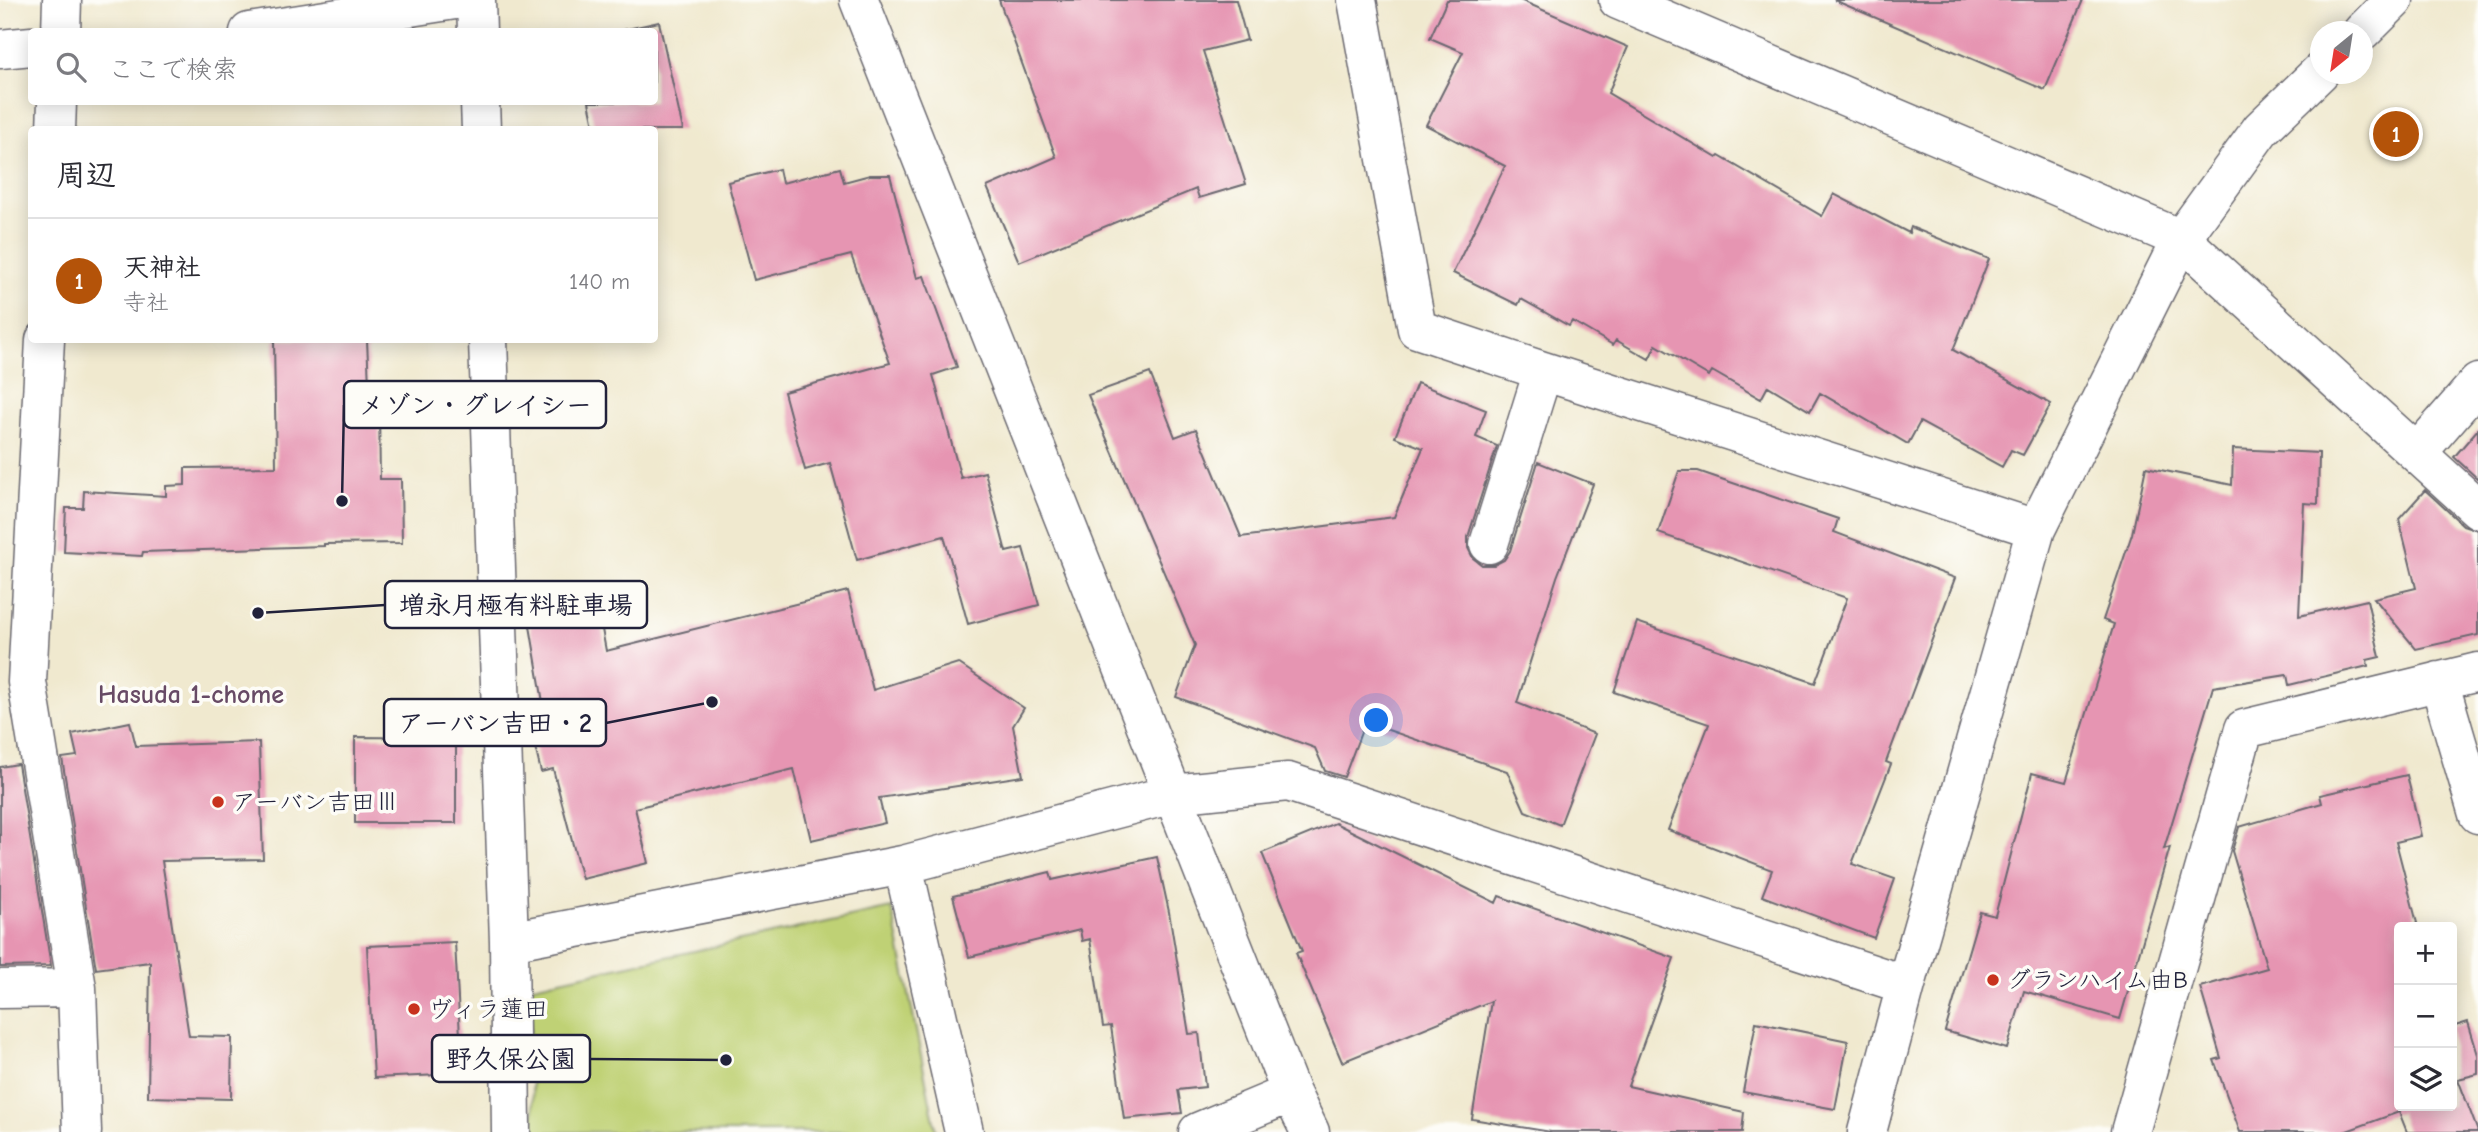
<!DOCTYPE html>
<html lang="ja">
<meta charset="utf-8">
<style>
body{margin:0;font-family:"Comic Neue","Klee One",sans-serif;background:#f2f2f3;color:#2b2b33}
.controls{position:absolute;right:21px;bottom:21px;display:grid;overflow:hidden;border-radius:7px;box-shadow:0 4px 18px #0003}
.controls button{width:63px;height:63px;display:grid;place-items:center;padding:0;border:0;border-bottom:2px solid #e1e1e2;background:#fff;color:#2b2b33;font:35px sans-serif}
.compass{position:absolute;left:2310px;top:21px;width:63px;height:63px;border-radius:50%;background:#fff;box-shadow:0 4px 18px #0003;rotate:210deg}
.you{position:absolute;left:1377px;top:721px;width:24px;height:24px;margin:-18px;border:5px solid #fff;border-radius:50%;background:#1a73e8;box-shadow:0 0 0 10px #1a73e833}
.badge{display:grid;place-items:center;width:46px;height:46px;border-radius:50%;background:#b45309;color:#fff;font-size:23px;font-weight:700}
.pin{position:absolute;translate:-50% -50%;border:4px solid #fff;box-shadow:0 2px 7px #0006}
.list{margin:0;padding:0;list-style:none}
h2{display:flex;justify-content:space-between;align-items:center;height:91px;margin:0;padding:0 28px;font-size:30px}
h2 small{font-size:23px;font-weight:400;color:#7c7c81}
.list li{display:grid;grid-template-columns:46px 1fr auto;gap:21px;align-items:center;box-sizing:border-box;height:126px;padding:0 28px;border-top:2px solid #e1e1e2}
.list b{display:block;font-size:26px;white-space:nowrap}
.list p{margin:0;font-size:23px;white-space:nowrap;color:#7c7c81}
.list em{font-size:23px;font-style:normal;color:#7c7c81}
.icon{flex:none;width:38px;height:38px;fill:none;stroke:currentColor;stroke-width:2;stroke-linecap:round;stroke-linejoin:round}
.map{position:relative;flex:none;width:2478px;height:1132px;overflow:hidden}
.search{position:absolute;background:#fff;box-shadow:0 4px 18px #0003;left:28px;top:28px;width:630px;height:77px;display:flex;align-items:center;gap:18px;box-sizing:border-box;padding:0 24px;border-radius:7px;color:#7c7c81;font-size:26px}
.panel{position:absolute;background:#fff;box-shadow:0 4px 18px #0003;left:28px;top:126px;width:630px;height:217px;border-radius:7px}
.map>svg:first-child{display:block}
.green{fill:#bfd174;stroke:#707a58;stroke-width:2}
.building{fill:#e695b2}
.lines{fill:none;stroke-linecap:round;stroke-linejoin:round}
.minor-casing{stroke:#6a686f;stroke-width:41}
.minor{stroke:#fff;stroke-width:38}
.poi-dot{fill:#c8321e;stroke:#fdfcf7;stroke-width:2.5}
.labels{text-anchor:middle;stroke-width:7;stroke-linejoin:round;paint-order:stroke}
.poi-label{font-size:24px;fill:#22223b;stroke:#fdfcf7;text-anchor:start}
.neighbourhood-label{font-size:26px;font-weight:bold;fill:#674a65;stroke:#fdfcf7}
.leader{fill:none;stroke:#22223b;stroke-width:2.5}
.callout-dot{fill:#22223b;stroke:#fdfcf7;stroke-width:2.5}
.callout{fill:#fdfcf7;stroke:#22223b;stroke-width:2.5}
.callout-label{font-size:26px;text-anchor:middle;font-weight:bold;fill:#22223b}
</style>
<div class="map">
<svg width="2478" height="1132" viewBox="0 0 2478 1132">
<rect width="100%" height="100%" fill="#fdfcf7"/>
<filter id="ink" filterUnits="userSpaceOnUse"><feTurbulence type="fractalNoise" baseFrequency=".0143" numOctaves="2"/><feDisplacementMap in="SourceGraphic" scale="14" xChannelSelector="R" yChannelSelector="G"/><feConvolveMatrix kernelMatrix="1 2 1 2 8 2 1 2 1" color-interpolation-filters="sRGB"/></filter>
<filter id="wash" filterUnits="userSpaceOnUse"><feTurbulence type="fractalNoise" baseFrequency=".00686" numOctaves="4" result="noise"/><feDisplacementMap in="SourceGraphic" scale="28" xChannelSelector="R" yChannelSelector="G"/><feGaussianBlur stdDeviation="1.57" result="paint"/><feColorMatrix in="noise" values="0 0 0 0 0 0 0 0 0 0 0 0 0 0 0 0 0 1.4 0 .05"/><feComposite in="paint" operator="in"/></filter>
<g filter="url(#wash)">
<rect width="100%" height="100%" fill="#f0e9cf"/>
<!-- green -->
<path class="green" d="M 892,908 L 936,1132 L 534,1132 L 528,987 Z"/>
<g id="blocks">
<!-- building -->
<path class="building" d="M 999,0 L 1236,0 L 1247,40 L 1203,51 L 1246,184 L 1199,198 L 1196,189 L 1019,262 L 987,187 L 1056,157 Z
M 1447,0 L 1520,0 L 1628,47 L 1608,93 L 1717,158 L 1719,156 L 1822,216 L 1834,194 L 1909,233 L 1911,227 L 1989,259 L 1953,350 L 2051,404 L 2023,455 L 2011,450 L 2002,467 L 1920,422 L 1908,444 L 1820,393 L 1810,411 L 1768,386 L 1761,399 L 1712,371 L 1709,376 L 1656,345 L 1649,359 L 1616,340 L 1613,345 L 1572,321 L 1569,326 L 1521,299 L 1518,305 L 1453,273 L 1505,166 L 1426,125 L 1463,52 L 1430,38 Z
M 1834,0 L 2083,0 L 2045,90 Z
M 659,22 L 683,130 L 595,130 L 589,102 L 654,102 L 654,32 L 614,32 Z
M 840,168 L 844,182 L 870,175 L 890,175 L 917,278 L 924,276 L 957,367 L 933,375 L 961,478 L 985,472 L 1006,552 L 1023,548 L 1039,605 L 968,624 L 944,536 L 857,560 L 830,463 L 805,470 L 784,392 L 890,363 L 851,255 L 754,280 L 728,182 L 779,169 L 782,183 Z
M 274,340 L 367,340 L 370,407 L 379,407 L 380,479 L 401,479 L 402,543 L 324,544 L 324,546 L 143,552 L 142,556 L 64,552 L 66,508 L 83,508 L 84,491 L 166,496 L 166,486 L 185,485 L 185,468 L 276,467 Z
M 1150,373 L 1175,437 L 1196,429 L 1241,537 L 1394,517 L 1423,448 L 1395,437 L 1417,383 L 1486,410 L 1476,437 L 1497,446 L 1468,537 L 1468,548 L 1473,558 L 1482,565 L 1494,565 L 1504,560 L 1510,551 L 1538,462 L 1593,484 L 1557,577 L 1517,703 L 1595,734 L 1560,825 L 1525,811 L 1507,771 L 1365,722 L 1344,777 L 1325,771 L 1315,748 L 1176,697 L 1195,645 L 1088,395 Z
M 2478,429 L 2478,479 L 2454,457 Z
M 2233,449 L 2319,453 L 2318,504 L 2304,503 L 2299,616 L 2367,600 L 2380,657 L 2367,660 L 2368,666 L 2289,685 L 2287,675 L 2213,687 L 2164,849 L 2170,847 L 2120,1019 L 2024,991 L 2007,1049 L 1945,1031 L 1980,912 L 1995,916 L 2032,773 L 2066,782 L 2114,624 L 2103,620 L 2132,534 L 2146,467 L 2232,485 Z
M 1679,471 L 1698,471 L 1838,519 L 1834,532 L 1955,578 L 1886,762 L 1891,764 L 1852,864 L 1895,879 L 1874,938 L 1762,896 L 1772,870 L 1668,830 L 1709,724 L 1614,692 L 1637,622 L 1815,683 L 1847,598 L 1658,533 Z
M 2425,490 L 2463,525 L 2478,530 L 2478,635 L 2416,649 L 2374,598 L 2416,588 L 2399,519 Z
M 848,591 L 873,690 L 958,663 L 1024,708 L 1013,726 L 1023,776 L 879,798 L 885,823 L 811,840 L 794,769 L 635,808 L 648,863 L 582,879 L 553,769 L 541,772 L 528,717 L 545,714 L 530,626 L 599,613 L 606,651 Z
M 130,722 L 136,746 L 259,742 L 263,859 L 162,861 L 189,1036 L 232,1037 L 231,1099 L 148,1097 L 150,962 L 96,969 L 62,758 L 77,756 L 72,734 Z
M 355,737 L 456,738 L 456,823 L 355,823 Z
M 18,764 L 51,966 L 0,967 L 0,767 Z
M 2407,775 L 2421,836 L 2396,842 L 2418,927 L 2399,927 L 2399,1106 L 2452,1106 L 2452,1027 L 2468,1022 L 2478,1055 L 2478,1074 L 2458,1079 L 2478,1132 L 2407,1132 L 2399,1112 L 2344,1132 L 2240,1132 L 2214,1060 L 2221,1058 L 2200,987 L 2267,968 L 2232,851 L 2239,827 L 2322,803 L 2320,795 Z
M 1335,823 L 1496,903 L 1499,896 L 1674,958 L 1628,1086 L 1744,1112 L 1742,1132 L 1551,1132 L 1472,1119 L 1491,1001 L 1342,1062 L 1296,953 L 1302,951 L 1262,853 Z
M 1157,857 L 1169,912 L 1189,1034 L 1199,1033 L 1205,1087 L 1178,1090 L 1182,1113 L 1124,1119 L 1111,1026 L 1103,1027 L 1090,939 L 1082,941 L 1080,930 L 969,957 L 953,896 L 1050,872 L 1052,880 Z
M 455,942 L 462,1074 L 374,1078 L 367,946 Z
M 1756,1022 L 1848,1041 L 1835,1109 L 1743,1092 Z"/>
</g>
</g>
<g filter="url(#ink)">
<use href="#blocks" fill-opacity="0" stroke="#6a686f" stroke-width="2"/>
<g class="lines">
<defs>
<path id="minor" d="M 476,0 L 477,32
M 859,0 L 1291,1093 L 1310,1132
M 1357,0 L 1417,329 L 1543,371 L 2036,529
M 1618,0 L 2181,239 L 2478,509
M 61,32 L 62,0
M 249,32 L 455,0
M 2362,32 L 2394,0
M 0,49 L 32,46
M 480,102 L 481,130
M 56,130 L 57,102
M 45,340 L 27,682 L 77,988 L 82,1132
M 488,340 L 509,941 L 511,1132
M 2417,453 L 2478,383
M 1489,544 L 1543,371
M 2439,681 L 2478,814
M 903,865 L 964,1132
M 509,941 L 903,865 L 1173,794 L 1288,782 L 1906,985
M 0,989 L 77,988
M 1198,1132 L 1291,1093
M 1867,1132 L 1906,985 L 2036,529 L 2181,239 L 2261,129 L 2320,72
M 2130,1132 L 2244,729 L 2478,672"/>
</defs>
<!-- minor casing -->
<use href="#minor" class="minor-casing"/>
<!-- minor -->
<use href="#minor" class="minor"/>
</g>
</g>
<!-- markers -->
<g class="poi-dot">
<circle cx="218" cy="802" r="7"/>
<circle cx="1993" cy="980" r="7"/>
<circle cx="414" cy="1009" r="7"/>
</g>
<g class="labels">
<!-- poi labels -->
<g class="poi-label">
<text x="232" y="810">アーバン吉田Ⅲ</text>
<text x="2007" y="988">グランハイム由B</text>
<text x="428" y="1017">ヴィラ蓮田</text>
</g>
<!-- neighbourhood labels -->
<g class="neighbourhood-label">
<text x="191" y="703">Hasuda 1-chome</text>
</g>
</g>
<!-- callouts -->
<path class="leader" d="M342 501L344 405M258 613L385 605M712 702L606 723M726 1060L590 1059"/>
<g class="callout-dot">
<circle cx="342" cy="501" r="7"/>
<circle cx="258" cy="613" r="7"/>
<circle cx="712" cy="702" r="7"/>
<circle cx="726" cy="1060" r="7"/>
</g>
<g class="callout">
<rect x="344" y="381" width="262" height="47" rx="7"/>
<rect x="385" y="581" width="262" height="47" rx="7"/>
<rect x="384" y="699" width="222" height="47" rx="7"/>
<rect x="432" y="1035" width="158" height="47" rx="7"/>
</g>
<g class="callout-label">
<text x="475" y="414">メゾン・グレイシー</text>
<text x="516" y="614">増永月極有料駐車場</text>
<text x="495" y="732">アーバン吉田・2</text>
<text x="511" y="1068">野久保公園</text>
</g>
</svg>
<div class="controls">
<button>+</button>
<button>−</button>
<button><svg class="icon" aria-label="layers" viewBox="0 0 24 24"><path d="M12 4l9 5-9 5-9-5zM3 14l9 5 9-5"/></svg></button>
</div>
<svg class="compass" viewBox="-18 -18 36 36"><path d="M0-13l5 13h-10z" fill="#e53935"/><path d="M0 13l5-13h-10z" fill="#7c7c81"/></svg>
<div class="you"></div>
<div class="pin badge" style="left:2396px;top:134px">1</div>
<div class="search"><svg class="icon" aria-label="search" viewBox="0 0 24 24"><circle cx="10" cy="10" r="6"/><path d="M15 15l6 6"/></svg>ここで検索</div>
<section class="panel">
<h2>周辺<small></small></h2>
<ul class="list">
<li><span class="badge">1</span><div><b>天神社</b><p>寺社</p></div><em>140 m</em></li>
</ul>
</section>
</div>
